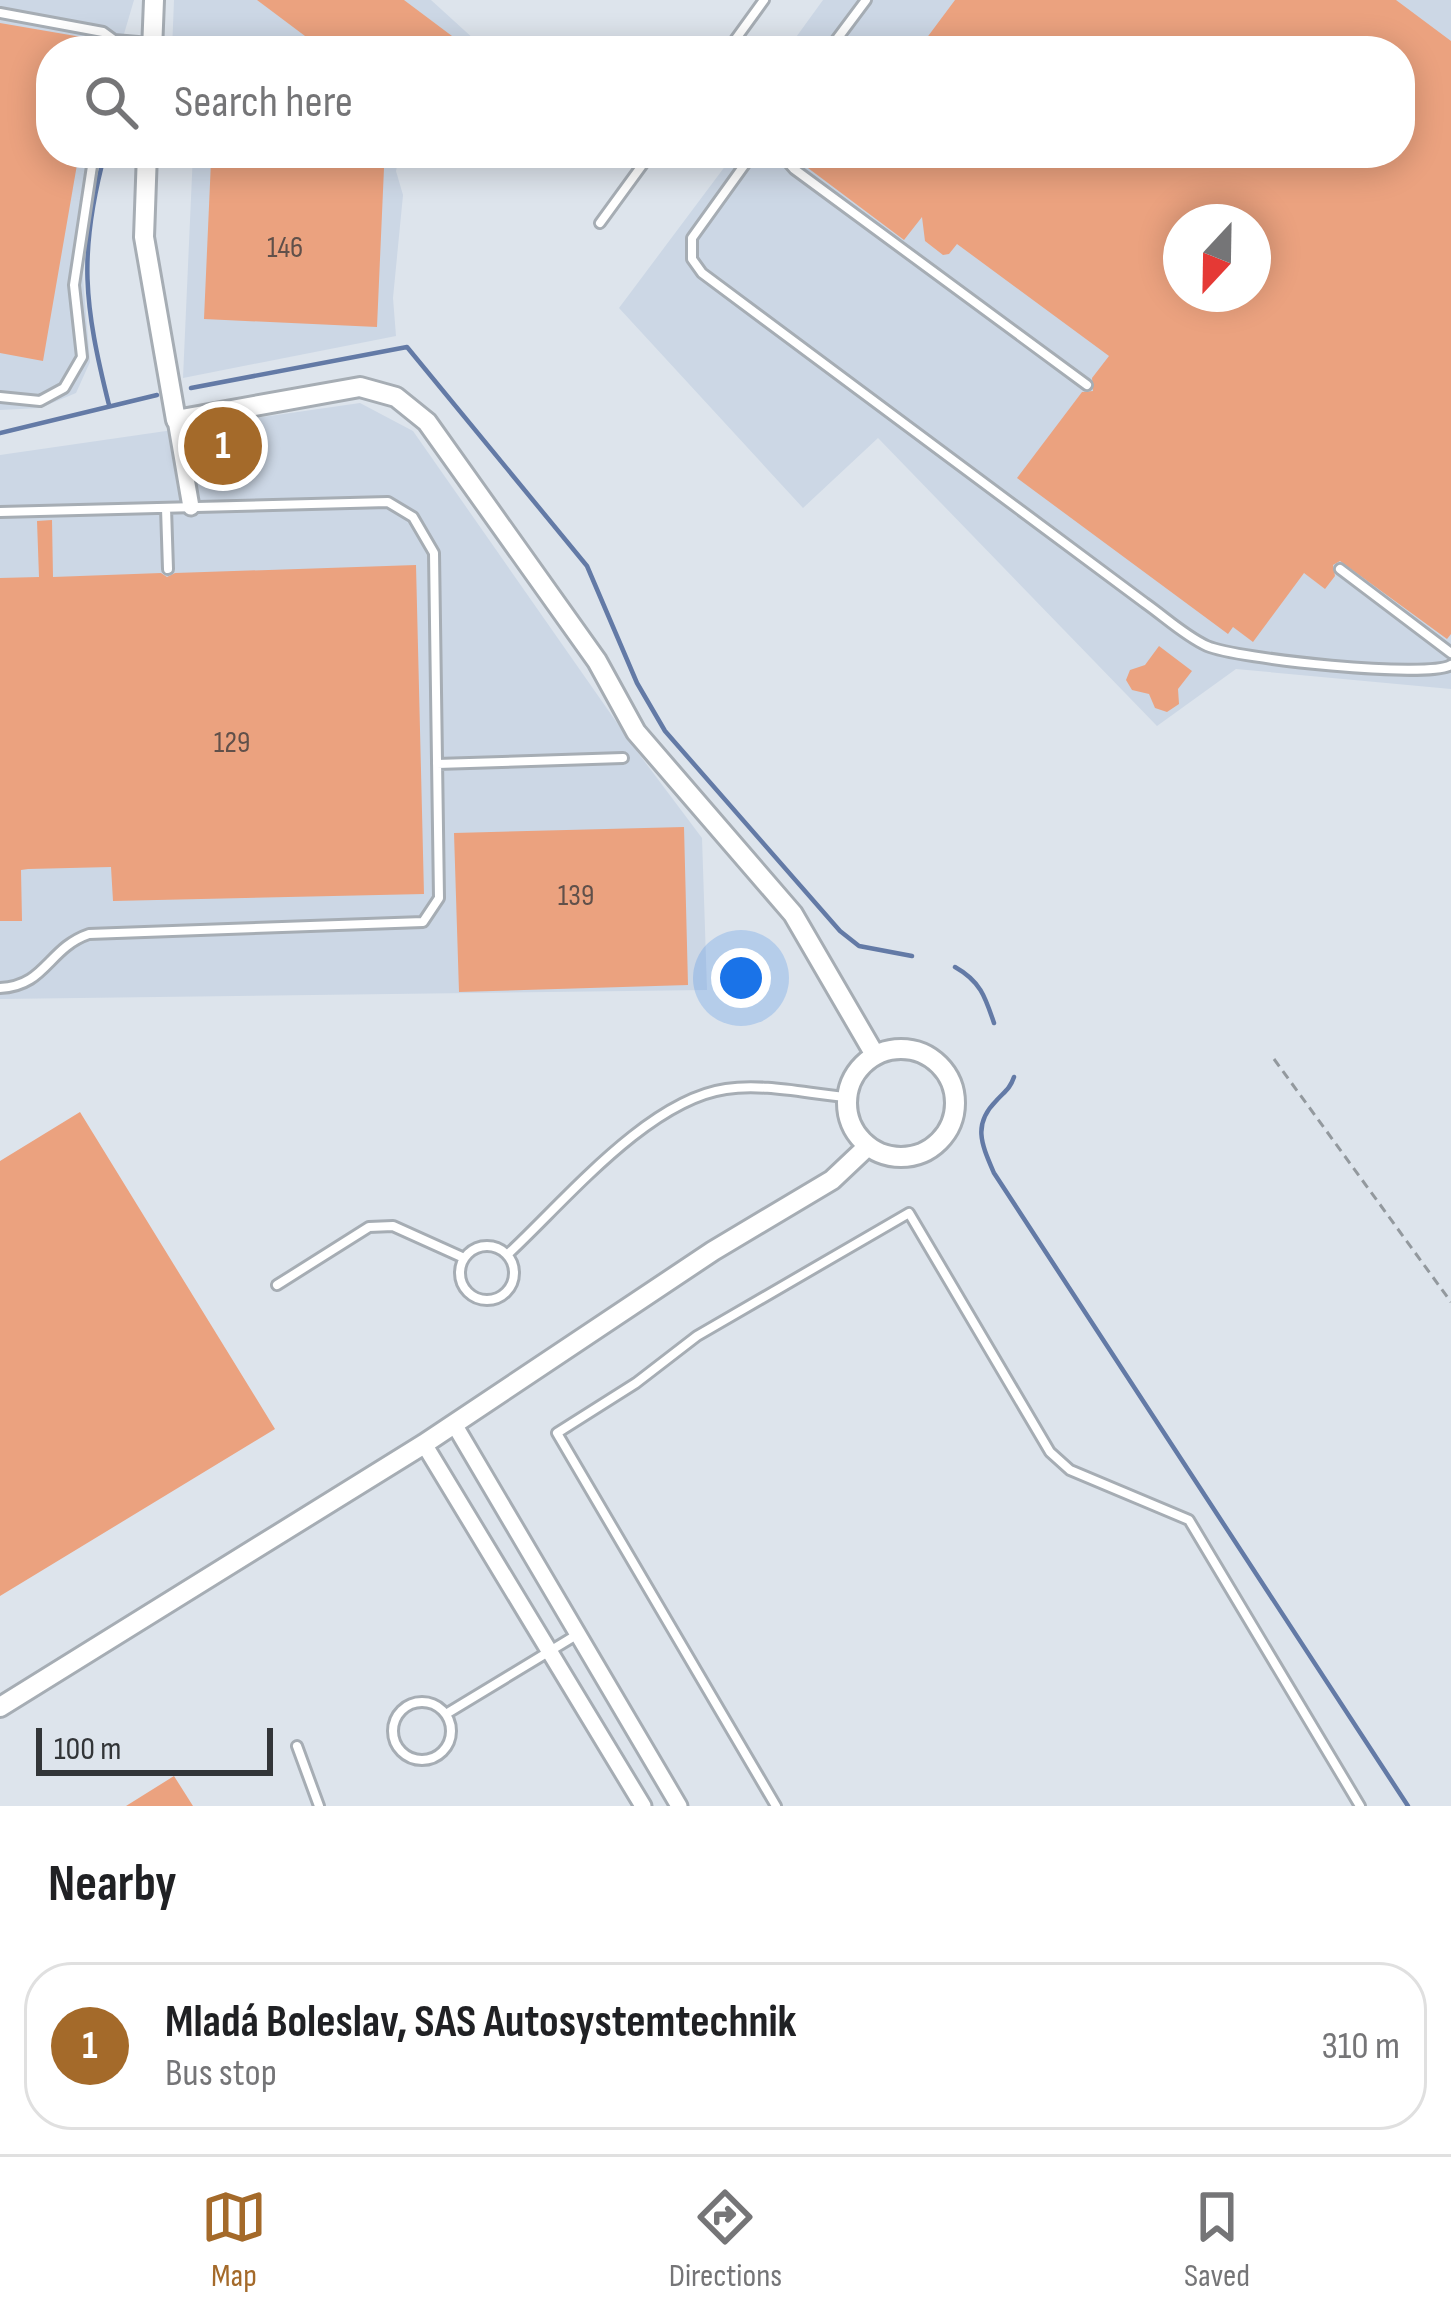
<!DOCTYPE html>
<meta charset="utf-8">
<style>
body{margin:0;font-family:"Sofia Sans Condensed",sans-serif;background:#f2f2f2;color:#202124}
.compass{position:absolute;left:1163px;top:204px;width:108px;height:108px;border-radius:50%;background:#fff;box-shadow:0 6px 30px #0003;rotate:202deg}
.scale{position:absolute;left:36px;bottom:30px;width:237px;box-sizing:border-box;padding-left:12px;border:6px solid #323538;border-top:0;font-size:33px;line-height:42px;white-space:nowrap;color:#323538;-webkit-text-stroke:9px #dde4ec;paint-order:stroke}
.you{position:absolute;left:741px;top:978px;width:42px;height:42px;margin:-30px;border:9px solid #fff;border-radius:50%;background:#1a73e8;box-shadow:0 0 0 18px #1a73e833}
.badge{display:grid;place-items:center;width:78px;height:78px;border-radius:50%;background:#a46a2a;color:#fff;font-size:39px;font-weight:700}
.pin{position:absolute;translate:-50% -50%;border:6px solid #fff;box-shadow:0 3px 12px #0006}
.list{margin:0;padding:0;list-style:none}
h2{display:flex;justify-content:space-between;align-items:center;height:156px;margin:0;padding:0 48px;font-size:51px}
h2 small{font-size:39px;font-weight:400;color:#757577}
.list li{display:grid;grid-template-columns:78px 1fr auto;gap:36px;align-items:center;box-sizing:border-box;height:168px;margin:0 24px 24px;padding:0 24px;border:3px solid #e0e0e0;border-radius:48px}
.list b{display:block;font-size:45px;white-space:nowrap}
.list p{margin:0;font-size:39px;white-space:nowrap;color:#757577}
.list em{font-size:39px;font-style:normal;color:#757577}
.icon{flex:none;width:66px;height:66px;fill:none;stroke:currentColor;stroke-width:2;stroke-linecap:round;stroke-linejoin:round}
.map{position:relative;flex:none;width:1451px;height:1806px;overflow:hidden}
.search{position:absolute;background:#fff;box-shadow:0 6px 30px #0003;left:36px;right:36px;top:36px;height:132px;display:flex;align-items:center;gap:30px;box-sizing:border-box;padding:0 42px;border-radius:48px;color:#757577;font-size:45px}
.sheet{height:348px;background:#fff}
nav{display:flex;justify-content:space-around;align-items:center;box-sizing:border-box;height:168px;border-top:3px solid #e0e0e0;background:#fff;font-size:33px;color:#757577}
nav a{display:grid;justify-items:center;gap:6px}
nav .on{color:#a46a2a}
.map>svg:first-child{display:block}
.built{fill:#ccd7e5;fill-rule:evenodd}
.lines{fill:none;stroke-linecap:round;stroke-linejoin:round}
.stream{stroke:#637aa6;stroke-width:4.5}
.building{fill:#eba27f;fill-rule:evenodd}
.service-casing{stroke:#a6adb4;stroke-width:14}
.minor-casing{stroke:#a6adb4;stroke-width:21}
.tertiary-casing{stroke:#a6adb4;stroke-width:24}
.path{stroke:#93999e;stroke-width:3;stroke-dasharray:9 6;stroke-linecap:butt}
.service{stroke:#fff;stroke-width:8}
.minor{stroke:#fff;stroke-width:15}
.tertiary{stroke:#fff;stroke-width:18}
.labels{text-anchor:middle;stroke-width:9;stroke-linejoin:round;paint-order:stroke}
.number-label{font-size:30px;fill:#60504a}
</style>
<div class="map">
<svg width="1451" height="1806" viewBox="0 0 1451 1806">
<rect width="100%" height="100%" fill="#dde4ec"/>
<!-- built -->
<path class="built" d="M 0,0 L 134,0 L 119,51 L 51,51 L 51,153 L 101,153 L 82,266 L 90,362 L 76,393 L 40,408 L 0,410 Z
M 174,0 L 431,0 L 487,51 L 172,51 Z
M 823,0 L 1451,0 L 1451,689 L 1236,669 L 1157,726 L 878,438 L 803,508 L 619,308 L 735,153 L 1400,153 L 1400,51 L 786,51 ZM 1181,222 L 1253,222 L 1253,294 L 1181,294 Z
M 193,153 L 400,153 L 396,171 L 403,195 L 393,298 L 396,336 L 183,378 Z
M 360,403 L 413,431 L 636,750 L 702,838 L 707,990 L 0,999 L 0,455 Z"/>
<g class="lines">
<!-- stream -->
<path class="stream" d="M 105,153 C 78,253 84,305 109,405
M 191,388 L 407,347 L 587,566 L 637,683 L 665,731 L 840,931 L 859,946 L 912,956
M 0,433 L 157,395
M 955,967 C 980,981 985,996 994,1023
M 1014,1077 C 1010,1089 1004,1092 996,1101 C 972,1125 982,1145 994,1173 L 1408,1806"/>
</g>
<!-- building -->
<path class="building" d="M 257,0 L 404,0 L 472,51 L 325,51 Z
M 955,0 L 1396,0 L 1451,41 L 1451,634 L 1447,639 L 1340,561 L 1333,565 L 1335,576 L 1325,589 L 1304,573 L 1253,642 L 1233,627 L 1228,634 L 1017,478 L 1082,392 L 1093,391 L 1092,378 L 1109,356 L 957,244 L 949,254 L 943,255 L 925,241 L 922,217 L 904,240 L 800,162 L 807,153 L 1400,153 L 1400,51 L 917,51 ZM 1181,222 L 1253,222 L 1253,294 L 1181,294 Z
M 0,23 L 99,40 L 97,51 L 51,51 L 51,153 L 79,153 L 43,361 L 0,353 Z
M 211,161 L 384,168 L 377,327 L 204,319 Z
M 52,520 L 53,577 L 161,573 L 167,577 L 175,573 L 416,565 L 424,894 L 113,901 L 111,867 L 28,869 L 21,870 L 22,921 L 0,921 L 0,578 L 39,577 L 37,521 Z
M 1159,646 L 1192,671 L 1178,689 L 1179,704 L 1167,712 L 1155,708 L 1149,694 L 1132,690 L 1126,680 L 1130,670 L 1145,665 Z
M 684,827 L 688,985 L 459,992 L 454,833 Z
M 80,1112 L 275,1429 L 0,1596 L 0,1161 Z
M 174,1776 L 193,1806 L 126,1806 Z"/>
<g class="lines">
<defs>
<path id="service" d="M 0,13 L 103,32 L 114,40 L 150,43
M 727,51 L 764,0
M 828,51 L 866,0
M 753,153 L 692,238 L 692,259 L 702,273 L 1145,603 C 1165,617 1185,636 1207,646 C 1237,659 1428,679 1451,665
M 780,153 L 794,169 L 1087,385
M 600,223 L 651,153
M 0,397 L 40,401 L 64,388 L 82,357 L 74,285 L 94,153
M 166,508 L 168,569
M 0,512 L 388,502 L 413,517 L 434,553 L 439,898 L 423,922 L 89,934 C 48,948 46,986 0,988
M 1340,569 L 1451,653
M 437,764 L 623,758
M460 1273a27 27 0 1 1 54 0a27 27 0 1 1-54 0Z
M 508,1254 C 565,1201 648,1100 726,1089 C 764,1083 809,1094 847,1097
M 277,1285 L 369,1227 L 393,1226 L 464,1258
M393 1731a29 29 0 1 1 58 0a29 29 0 1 1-58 0Z
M 446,1714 L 578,1634
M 297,1746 L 319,1806
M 776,1806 L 557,1433 L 636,1383 L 697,1336 L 909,1213 L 1050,1452 L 1070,1470 L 1189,1520 L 1360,1806"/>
<path id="minor" d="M 176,420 L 191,507
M 454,1424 L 679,1806
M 424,1444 L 643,1806"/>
<path id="tertiary" d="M 152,51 L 154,0
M 147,153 L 144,237 L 176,420 L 360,387 L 396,397 L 427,422 L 597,661 L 636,732 L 793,914 L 875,1055
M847 1103a54 54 0 1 1 108 0a54 54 0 1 1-108 0Z
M 0,1707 L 424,1444 L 713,1251 L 832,1180 L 868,1146"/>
</defs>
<!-- service casing -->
<use href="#service" class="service-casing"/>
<!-- minor casing -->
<use href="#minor" class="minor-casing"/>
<!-- tertiary casing -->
<use href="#tertiary" class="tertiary-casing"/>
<!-- path -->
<path class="path" d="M 1274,1059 L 1451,1302"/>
<!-- service -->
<use href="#service" class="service"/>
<!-- minor -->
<use href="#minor" class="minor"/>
<!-- tertiary -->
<use href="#tertiary" class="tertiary"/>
</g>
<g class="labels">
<!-- number labels -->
<g class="number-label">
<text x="285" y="257">146</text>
<text x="232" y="752">129</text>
<text x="576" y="905">139</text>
</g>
</g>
</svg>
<svg class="compass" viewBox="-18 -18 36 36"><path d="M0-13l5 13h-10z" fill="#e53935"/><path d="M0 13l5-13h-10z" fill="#757577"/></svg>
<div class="scale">100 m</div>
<div class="you"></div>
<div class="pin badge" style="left:223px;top:446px">1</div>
<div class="search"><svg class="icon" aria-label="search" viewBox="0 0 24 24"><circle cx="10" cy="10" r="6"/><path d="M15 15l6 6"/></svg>Search here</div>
</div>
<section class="sheet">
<h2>Nearby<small></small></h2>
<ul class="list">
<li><span class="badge">1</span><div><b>Mladá Boleslav, SAS Autosystemtechnik</b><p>Bus stop</p></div><em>310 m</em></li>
</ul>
</section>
<nav>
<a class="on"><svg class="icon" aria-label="map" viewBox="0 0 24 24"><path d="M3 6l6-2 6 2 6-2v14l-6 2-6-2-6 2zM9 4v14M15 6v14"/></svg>Map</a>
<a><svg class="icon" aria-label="directions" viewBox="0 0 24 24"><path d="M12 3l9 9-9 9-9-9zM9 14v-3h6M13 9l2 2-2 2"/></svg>Directions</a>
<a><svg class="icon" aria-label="saved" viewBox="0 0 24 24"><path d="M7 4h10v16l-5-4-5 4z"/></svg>Saved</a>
</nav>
